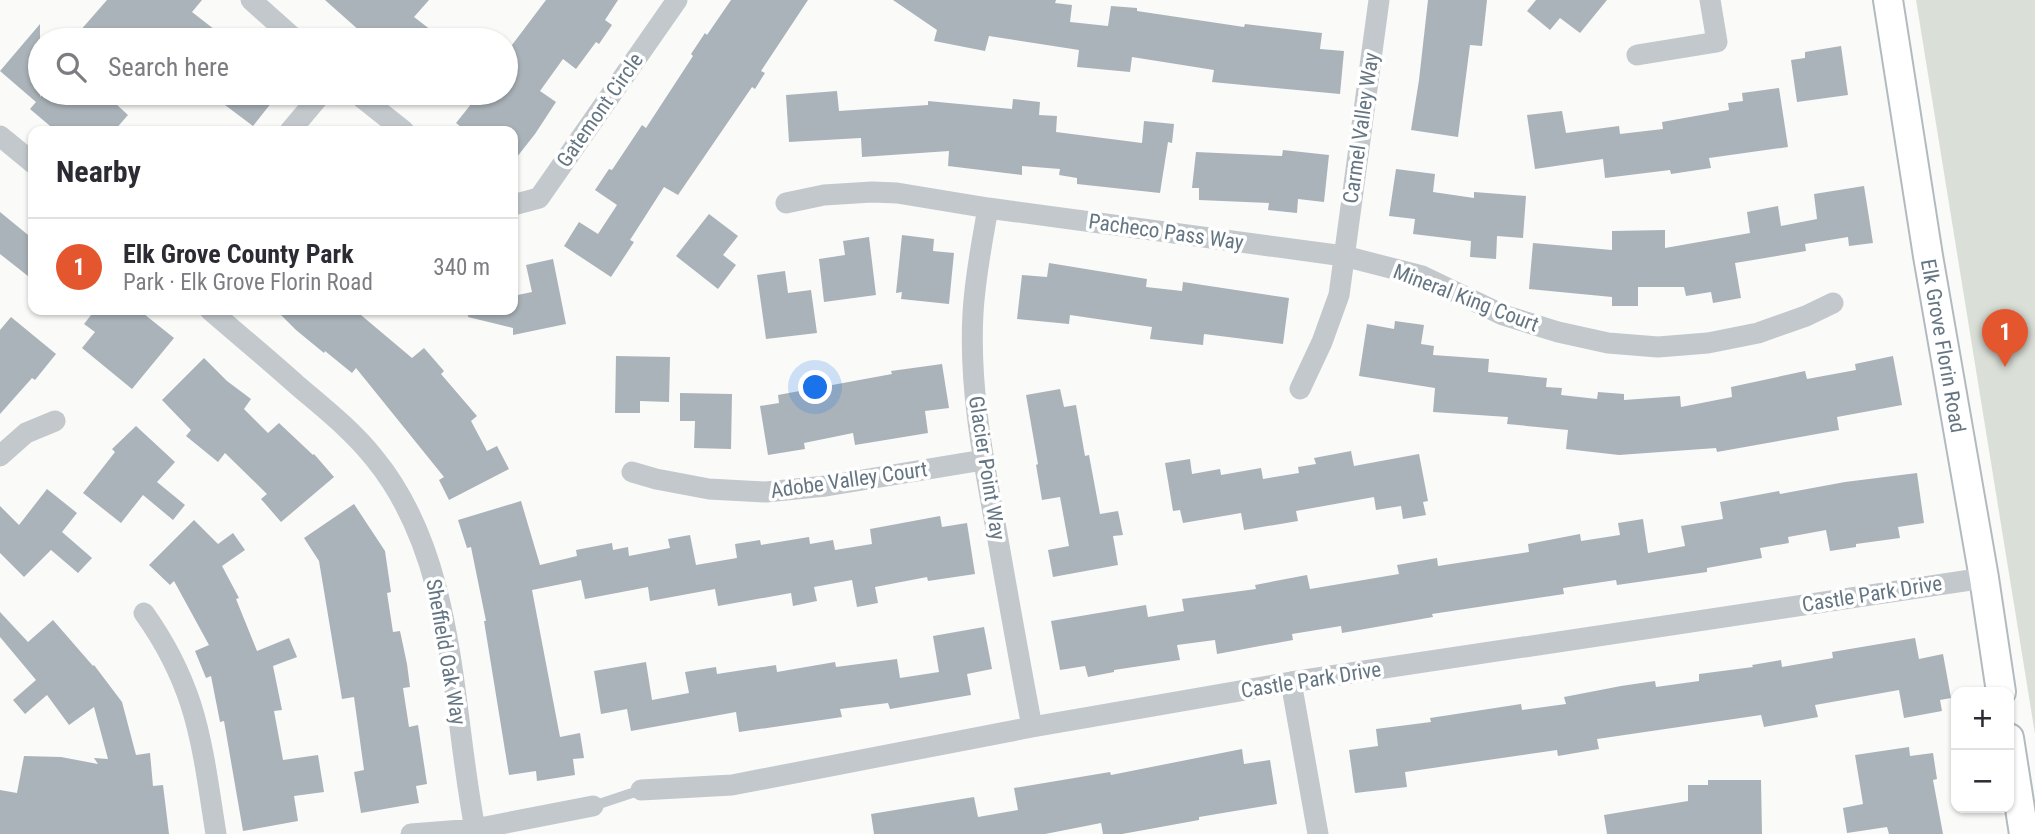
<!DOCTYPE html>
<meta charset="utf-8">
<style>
body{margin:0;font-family:"Roboto Condensed",sans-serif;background:#f2f2f3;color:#2b2b33}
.controls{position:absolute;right:21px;bottom:21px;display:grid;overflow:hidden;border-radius:14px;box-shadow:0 2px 5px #0004}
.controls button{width:63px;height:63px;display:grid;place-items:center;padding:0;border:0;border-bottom:2px solid #e1e1e2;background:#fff;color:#2b2b33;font:35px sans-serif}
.you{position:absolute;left:816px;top:388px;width:24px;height:24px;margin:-18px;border:5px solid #fff;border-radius:50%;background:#1a73e8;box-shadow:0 0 0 10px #1a73e833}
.badge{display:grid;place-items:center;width:46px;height:46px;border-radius:50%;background:#e4572e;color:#fff;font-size:23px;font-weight:700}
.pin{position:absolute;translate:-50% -58px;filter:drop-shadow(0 2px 4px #0008)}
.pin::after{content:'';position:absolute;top:37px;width:24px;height:21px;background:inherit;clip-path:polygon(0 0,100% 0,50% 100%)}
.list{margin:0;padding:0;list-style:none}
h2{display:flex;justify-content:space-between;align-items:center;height:91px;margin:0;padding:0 28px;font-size:30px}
h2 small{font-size:23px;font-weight:400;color:#7c7c81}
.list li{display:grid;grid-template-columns:46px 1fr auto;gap:21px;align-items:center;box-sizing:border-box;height:98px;padding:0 28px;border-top:2px solid #e1e1e2}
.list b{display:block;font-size:26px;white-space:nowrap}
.list p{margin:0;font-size:23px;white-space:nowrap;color:#7c7c81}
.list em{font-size:23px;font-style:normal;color:#7c7c81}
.icon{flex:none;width:38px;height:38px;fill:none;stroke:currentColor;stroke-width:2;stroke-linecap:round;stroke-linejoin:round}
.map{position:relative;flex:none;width:2035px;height:834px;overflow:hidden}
.search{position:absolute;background:#fff;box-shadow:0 2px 5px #0004;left:28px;top:28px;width:490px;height:77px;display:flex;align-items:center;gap:18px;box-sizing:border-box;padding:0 24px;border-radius:38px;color:#7c7c81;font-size:26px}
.panel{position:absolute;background:#fff;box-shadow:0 2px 5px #0004;left:28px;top:126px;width:490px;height:189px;border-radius:14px}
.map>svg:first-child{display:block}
.green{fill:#dadfd7}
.building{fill:#aab3b9}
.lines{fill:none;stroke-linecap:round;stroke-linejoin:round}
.secondary-casing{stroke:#b3babf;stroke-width:32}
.lane{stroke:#c3c8cc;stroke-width:10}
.street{stroke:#c3c8cc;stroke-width:21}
.secondary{stroke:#fff;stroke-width:28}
.labels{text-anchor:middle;stroke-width:7;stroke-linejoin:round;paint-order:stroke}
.street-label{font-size:21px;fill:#657683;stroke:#fff}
</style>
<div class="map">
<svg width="2035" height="834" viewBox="0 0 2035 834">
<rect width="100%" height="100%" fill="#fafaf8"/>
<!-- green -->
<path class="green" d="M 1916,0 L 2035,0 L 2035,734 Z"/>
<!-- building -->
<path class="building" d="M 107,0 L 202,0 L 192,12 L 228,40 L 72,40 Z
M 325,0 L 429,0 L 414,17 L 444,40 L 370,40 Z
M 546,0 L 618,0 L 605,20 L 612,25 L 599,44 L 596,42 L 576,69 L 563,59 L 540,91 L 556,102 L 535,134 L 513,162 L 513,131 L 466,131 L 456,123 L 480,93 L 506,93 L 506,53 Z
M 731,0 L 808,0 L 761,71 L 765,73 L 755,89 L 752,87 L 678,195 L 664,187 L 630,240 L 634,242 L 611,277 L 564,246 L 579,222 L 598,234 L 617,205 L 595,190 L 609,169 L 612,170 L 642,125 L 646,128 L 693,56 L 691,54 L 705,33 L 707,35 Z
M 893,0 L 1056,0 L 1055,3 L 1072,5 L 1070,22 L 1108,26 L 1111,6 L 1137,8 L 1137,11 L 1244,27 L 1245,24 L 1322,33 L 1320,49 L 1344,51 L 1340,94 L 1212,82 L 1214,70 L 1132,57 L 1130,72 L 1077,67 L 1079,50 L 989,36 L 985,51 L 934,41 L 937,30 Z
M 1428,0 L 1487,0 L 1482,46 L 1470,45 L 1458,137 L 1411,130 L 1419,80 Z
M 1536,0 L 1607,0 L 1580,33 L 1560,18 L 1550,30 L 1527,11 Z
M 40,24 L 40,97 L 44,93 L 104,93 L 128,115 L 114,131 L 56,131 L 30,109 L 36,102 L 0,71 Z
M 1841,46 L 1848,95 L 1797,102 L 1791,60 L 1805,58 L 1805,52 Z
M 1779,88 L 1788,147 L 1709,158 L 1711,168 L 1671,174 L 1670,170 L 1605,178 L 1603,159 L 1535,169 L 1527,115 L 1562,111 L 1566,133 L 1619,126 L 1620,134 L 1663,129 L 1662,122 L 1729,110 L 1728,103 L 1743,101 L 1742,93 Z
M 837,91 L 839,111 L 928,105 L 928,101 L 1012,109 L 1013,99 L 1040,102 L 1039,115 L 1057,116 L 1056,132 L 1142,143 L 1144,121 L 1174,124 L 1172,143 L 1168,142 L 1160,193 L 1077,184 L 1077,178 L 1059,175 L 1060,169 L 1022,166 L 1022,175 L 948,166 L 949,151 L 862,157 L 861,138 L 789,142 L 786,95 Z
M 209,93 L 259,93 L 272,102 L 253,126 Z
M 1283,150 L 1329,155 L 1324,202 L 1298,199 L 1297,213 L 1268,210 L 1269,203 L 1199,200 L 1199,188 L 1192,188 L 1196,152 L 1282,156 Z
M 1396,169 L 1435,174 L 1433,192 L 1474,198 L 1474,192 L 1526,196 L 1523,238 L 1497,236 L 1496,259 L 1470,257 L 1471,241 L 1413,234 L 1415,219 L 1389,216 Z
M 1864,186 L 1873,243 L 1849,246 L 1848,237 L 1805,244 L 1806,251 L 1735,263 L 1741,298 L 1713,303 L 1711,292 L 1686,296 L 1684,287 L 1638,287 L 1638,306 L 1612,306 L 1612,297 L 1529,289 L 1533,243 L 1612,250 L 1612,231 L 1665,230 L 1665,248 L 1750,233 L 1747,212 L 1778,206 L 1781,226 L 1817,219 L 1814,194 Z
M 0,212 L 33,239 L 33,280 L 0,254 Z
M 709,214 L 738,236 L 723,255 L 736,265 L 718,289 L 676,256 Z
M 902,235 L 934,239 L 933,251 L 954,253 L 949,304 L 901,299 L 902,292 L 896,293 Z
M 869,237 L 876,295 L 824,302 L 819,259 L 845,255 L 843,241 Z
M 553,259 L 566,324 L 513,335 L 513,328 L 468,317 L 469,310 L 513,310 L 513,296 L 532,292 L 526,265 Z
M 1049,263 L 1147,279 L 1146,287 L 1182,291 L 1183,282 L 1289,298 L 1283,344 L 1204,334 L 1203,345 L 1150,339 L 1152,327 L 1070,315 L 1069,324 L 1017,319 L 1022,275 L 1047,277 Z
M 785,271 L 788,293 L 811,290 L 817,333 L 766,339 L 757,275 Z
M 95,310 L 139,310 L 174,338 L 132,389 L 82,348 L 95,332 L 84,324 Z
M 276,310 L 355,310 L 412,358 L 424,348 L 444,371 L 441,374 L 477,416 L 471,421 L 487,451 L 497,446 L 509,469 L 449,500 L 439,480 L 444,477 L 356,368 L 352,373 L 325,351 L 324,353 L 296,330 Z
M 11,317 L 56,354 L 35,380 L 32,378 L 0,414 L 0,330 Z
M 1395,321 L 1424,325 L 1421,344 L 1434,346 L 1433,355 L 1489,359 L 1488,372 L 1547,378 L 1546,387 L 1562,388 L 1561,395 L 1597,399 L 1598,392 L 1624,394 L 1624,400 L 1680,396 L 1681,407 L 1732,397 L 1731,387 L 1805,371 L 1807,379 L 1856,370 L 1855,364 L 1893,356 L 1902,405 L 1837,417 L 1839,430 L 1717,452 L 1716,448 L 1619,455 L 1566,449 L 1568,430 L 1507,424 L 1508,417 L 1433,412 L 1435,388 L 1359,376 L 1367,324 L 1394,329 Z
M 616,356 L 670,357 L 669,402 L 640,401 L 640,413 L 615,413 Z
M 204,358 L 227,381 L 251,399 L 244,409 L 268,433 L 279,423 L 313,455 L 314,454 L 334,477 L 281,522 L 261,499 L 267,494 L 225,453 L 218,462 L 186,436 L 191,430 L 162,400 Z
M 942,364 L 949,408 L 925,411 L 928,433 L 855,445 L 853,433 L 804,443 L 805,449 L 768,455 L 760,406 L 779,403 L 778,395 L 892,374 L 891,371 Z
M 1060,389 L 1064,407 L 1076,405 L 1085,456 L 1089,455 L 1100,514 L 1118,511 L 1123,535 L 1113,536 L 1118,565 L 1053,577 L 1048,550 L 1069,546 L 1060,497 L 1042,500 L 1036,465 L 1038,464 L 1026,395 Z
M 680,393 L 732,394 L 731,449 L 694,448 L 695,421 L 680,421 Z
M 136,426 L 175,462 L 157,482 L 185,505 L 173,520 L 143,495 L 121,523 L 83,493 L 115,452 L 112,449 Z
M 1351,451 L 1354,466 L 1419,454 L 1428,501 L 1423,502 L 1426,515 L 1403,519 L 1401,506 L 1376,510 L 1374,497 L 1296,511 L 1298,521 L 1244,530 L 1241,513 L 1183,523 L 1180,510 L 1173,511 L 1165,463 L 1190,459 L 1192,474 L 1220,469 L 1221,475 L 1261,468 L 1263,479 L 1299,473 L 1298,467 L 1316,464 L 1314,458 Z
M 1917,473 L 1924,523 L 1898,527 L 1900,538 L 1856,544 L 1856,547 L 1830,551 L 1826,530 L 1788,537 L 1789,543 L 1760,548 L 1762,558 L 1707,568 L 1707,572 L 1617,585 L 1616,580 L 1563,588 L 1564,594 L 1432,614 L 1433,617 L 1342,633 L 1341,626 L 1292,634 L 1293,640 L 1217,654 L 1215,640 L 1177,645 L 1180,660 L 1114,670 L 1114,672 L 1088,677 L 1085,666 L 1060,670 L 1051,621 L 1146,605 L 1148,617 L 1184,611 L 1182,599 L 1256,589 L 1255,585 L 1307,575 L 1310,589 L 1399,574 L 1397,565 L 1437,558 L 1438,566 L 1529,552 L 1528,544 L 1580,534 L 1581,541 L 1620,535 L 1618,523 L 1643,519 L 1648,553 L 1685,546 L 1681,526 L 1723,519 L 1720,502 L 1779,491 L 1780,494 L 1845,482 Z
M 47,489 L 77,513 L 62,532 L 92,558 L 78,573 L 51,550 L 24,577 L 0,553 L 0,506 L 19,525 Z
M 521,501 L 540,565 L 577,556 L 576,550 L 612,543 L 613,550 L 628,547 L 629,556 L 670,548 L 668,539 L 690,535 L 696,565 L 737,558 L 735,544 L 760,540 L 761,545 L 809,537 L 810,544 L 833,540 L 835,550 L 872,544 L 870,529 L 940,516 L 942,527 L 967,523 L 975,574 L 928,581 L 927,577 L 875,587 L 878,603 L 857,607 L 852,580 L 814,587 L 817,601 L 793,606 L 791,593 L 718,606 L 715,589 L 650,601 L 648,587 L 585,599 L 581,580 L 532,590 L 560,737 L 580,733 L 584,758 L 573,759 L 575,775 L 537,781 L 536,771 L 509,775 L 484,621 L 486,621 L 471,547 L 467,548 L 458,520 Z
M 354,504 L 385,551 L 391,592 L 387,593 L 393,632 L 400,631 L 407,664 L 410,687 L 403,688 L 409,727 L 418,725 L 427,784 L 416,786 L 419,803 L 361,813 L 354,772 L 364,770 L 354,697 L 342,699 L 319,561 L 304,538 Z
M 194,520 L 218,544 L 233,533 L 245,550 L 222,566 L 239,598 L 236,599 L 257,651 L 289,638 L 297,657 L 273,666 L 282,710 L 274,711 L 283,760 L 318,755 L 324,792 L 294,796 L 298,821 L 243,831 L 224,721 L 220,722 L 211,676 L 206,678 L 195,651 L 209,645 L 174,581 L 170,585 L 149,565 Z
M 0,612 L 28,642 L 53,620 L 93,666 L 94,665 L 122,702 L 136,755 L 150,753 L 153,786 L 163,785 L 169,834 L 0,834 L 0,790 L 17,793 L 24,756 L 61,757 L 98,764 L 94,758 L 108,759 L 94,707 L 69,725 L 47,695 L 25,714 L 13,700 L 36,680 L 0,637 Z
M 984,627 L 992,669 L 967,674 L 971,695 L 890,709 L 888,703 L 840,709 L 842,717 L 739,732 L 736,712 L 631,731 L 627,709 L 601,714 L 594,671 L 646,662 L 652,700 L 689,693 L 685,672 L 716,667 L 717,674 L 776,665 L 777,672 L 835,662 L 836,667 L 897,659 L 900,678 L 939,672 L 933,636 Z
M 1915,638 L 1919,659 L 1943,654 L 1951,698 L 1940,700 L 1942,711 L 1904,718 L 1899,690 L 1815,705 L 1818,717 L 1764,727 L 1761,715 L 1597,739 L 1599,749 L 1558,756 L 1557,750 L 1405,772 L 1407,787 L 1355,793 L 1349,750 L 1378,746 L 1376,729 L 1431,722 L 1430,718 L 1521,704 L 1522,710 L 1566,704 L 1564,697 L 1621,686 L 1655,681 L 1656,687 L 1699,681 L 1699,674 L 1753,667 L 1752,665 L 1781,660 L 1782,667 L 1833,658 L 1832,652 Z
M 1909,747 L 1910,756 L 1933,753 L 1937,779 L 1933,780 L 1943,834 L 1889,834 L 1887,827 L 1847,833 L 1843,808 L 1863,804 L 1855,755 Z
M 1242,749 L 1244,764 L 1270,760 L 1277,804 L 1199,817 L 1199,820 L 1122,834 L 1103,834 L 1101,823 L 1045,834 L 874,834 L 871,814 L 974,797 L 978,817 L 1018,810 L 1014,788 L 1110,772 L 1111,775 Z
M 1708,780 L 1761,780 L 1762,834 L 1607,834 L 1604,815 L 1688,801 L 1688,785 L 1708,785 Z"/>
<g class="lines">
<defs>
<path id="secondary" d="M 1888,0 L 1928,256 L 1984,578 L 2001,692
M 2009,738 L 2024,834"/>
</defs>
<!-- secondary casing -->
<use href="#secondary" class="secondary-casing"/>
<!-- lane -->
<path class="lane" d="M 593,806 L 641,790"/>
<!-- street -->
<path class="street" d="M 251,0 L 296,40
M 1637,55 L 1717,42 L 1710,0
M 356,93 L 404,131
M 290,131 L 322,93
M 0,136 L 33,163
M 786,203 L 824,195 L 872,192 L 897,193 L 988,208 L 1344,256 L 1422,276 L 1503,315 L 1558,332 L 1608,343 L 1658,347 L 1708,343 L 1758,333 L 1806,316 L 1833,303
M 513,205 L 539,198 L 677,0
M 988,208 C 982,242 975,277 973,313 C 969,383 982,454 995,523 C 1007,591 1019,659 1032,727
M 210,310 C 239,335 269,360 298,386 C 325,409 353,431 375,459 C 458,561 451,711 476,834
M 1300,389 L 1322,342 L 1339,295 L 1379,0
M 0,456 L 26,433 L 55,421
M 632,472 L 656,479 L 709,489 L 766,492 L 826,486 L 983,460
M 144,613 C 164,641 180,671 191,705 C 204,746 209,791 216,834
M 1291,682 L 1318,834
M 641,790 L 732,785 L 1032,727 L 1291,682 L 1984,578
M 411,834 L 475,829 L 593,806"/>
<!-- secondary -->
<use href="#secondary" class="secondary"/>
</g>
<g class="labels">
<!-- street labels -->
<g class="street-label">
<text transform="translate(600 110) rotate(-55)" y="7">Gatemont Circle</text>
<text transform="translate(1361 128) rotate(-82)" y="7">Carmel Valley Way</text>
<text transform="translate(1166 232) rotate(8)" y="7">Pacheco Pass Way</text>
<text transform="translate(1466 298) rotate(21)" y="7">Mineral King Court</text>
<text transform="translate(1943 346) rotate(80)" y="7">Elk Grove Florin Road</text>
<text transform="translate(987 468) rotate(81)" y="7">Glacier Point Way</text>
<text transform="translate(849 480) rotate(-8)" y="7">Adobe Valley Court</text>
<text transform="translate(1872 594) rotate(-9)" y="7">Castle Park Drive</text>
<text transform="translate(446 652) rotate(80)" y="7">Sheffield Oak Way</text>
<text transform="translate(1311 680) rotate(-9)" y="7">Castle Park Drive</text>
</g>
</g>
</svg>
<div class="controls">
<button>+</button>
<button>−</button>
</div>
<div class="you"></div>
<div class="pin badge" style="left:2005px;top:367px">1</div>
<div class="search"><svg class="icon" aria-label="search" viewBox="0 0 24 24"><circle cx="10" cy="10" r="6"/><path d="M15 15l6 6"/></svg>Search here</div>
<section class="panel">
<h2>Nearby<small></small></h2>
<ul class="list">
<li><span class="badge">1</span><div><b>Elk Grove County Park</b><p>Park · Elk Grove Florin Road</p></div><em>340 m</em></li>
</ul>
</section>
</div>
